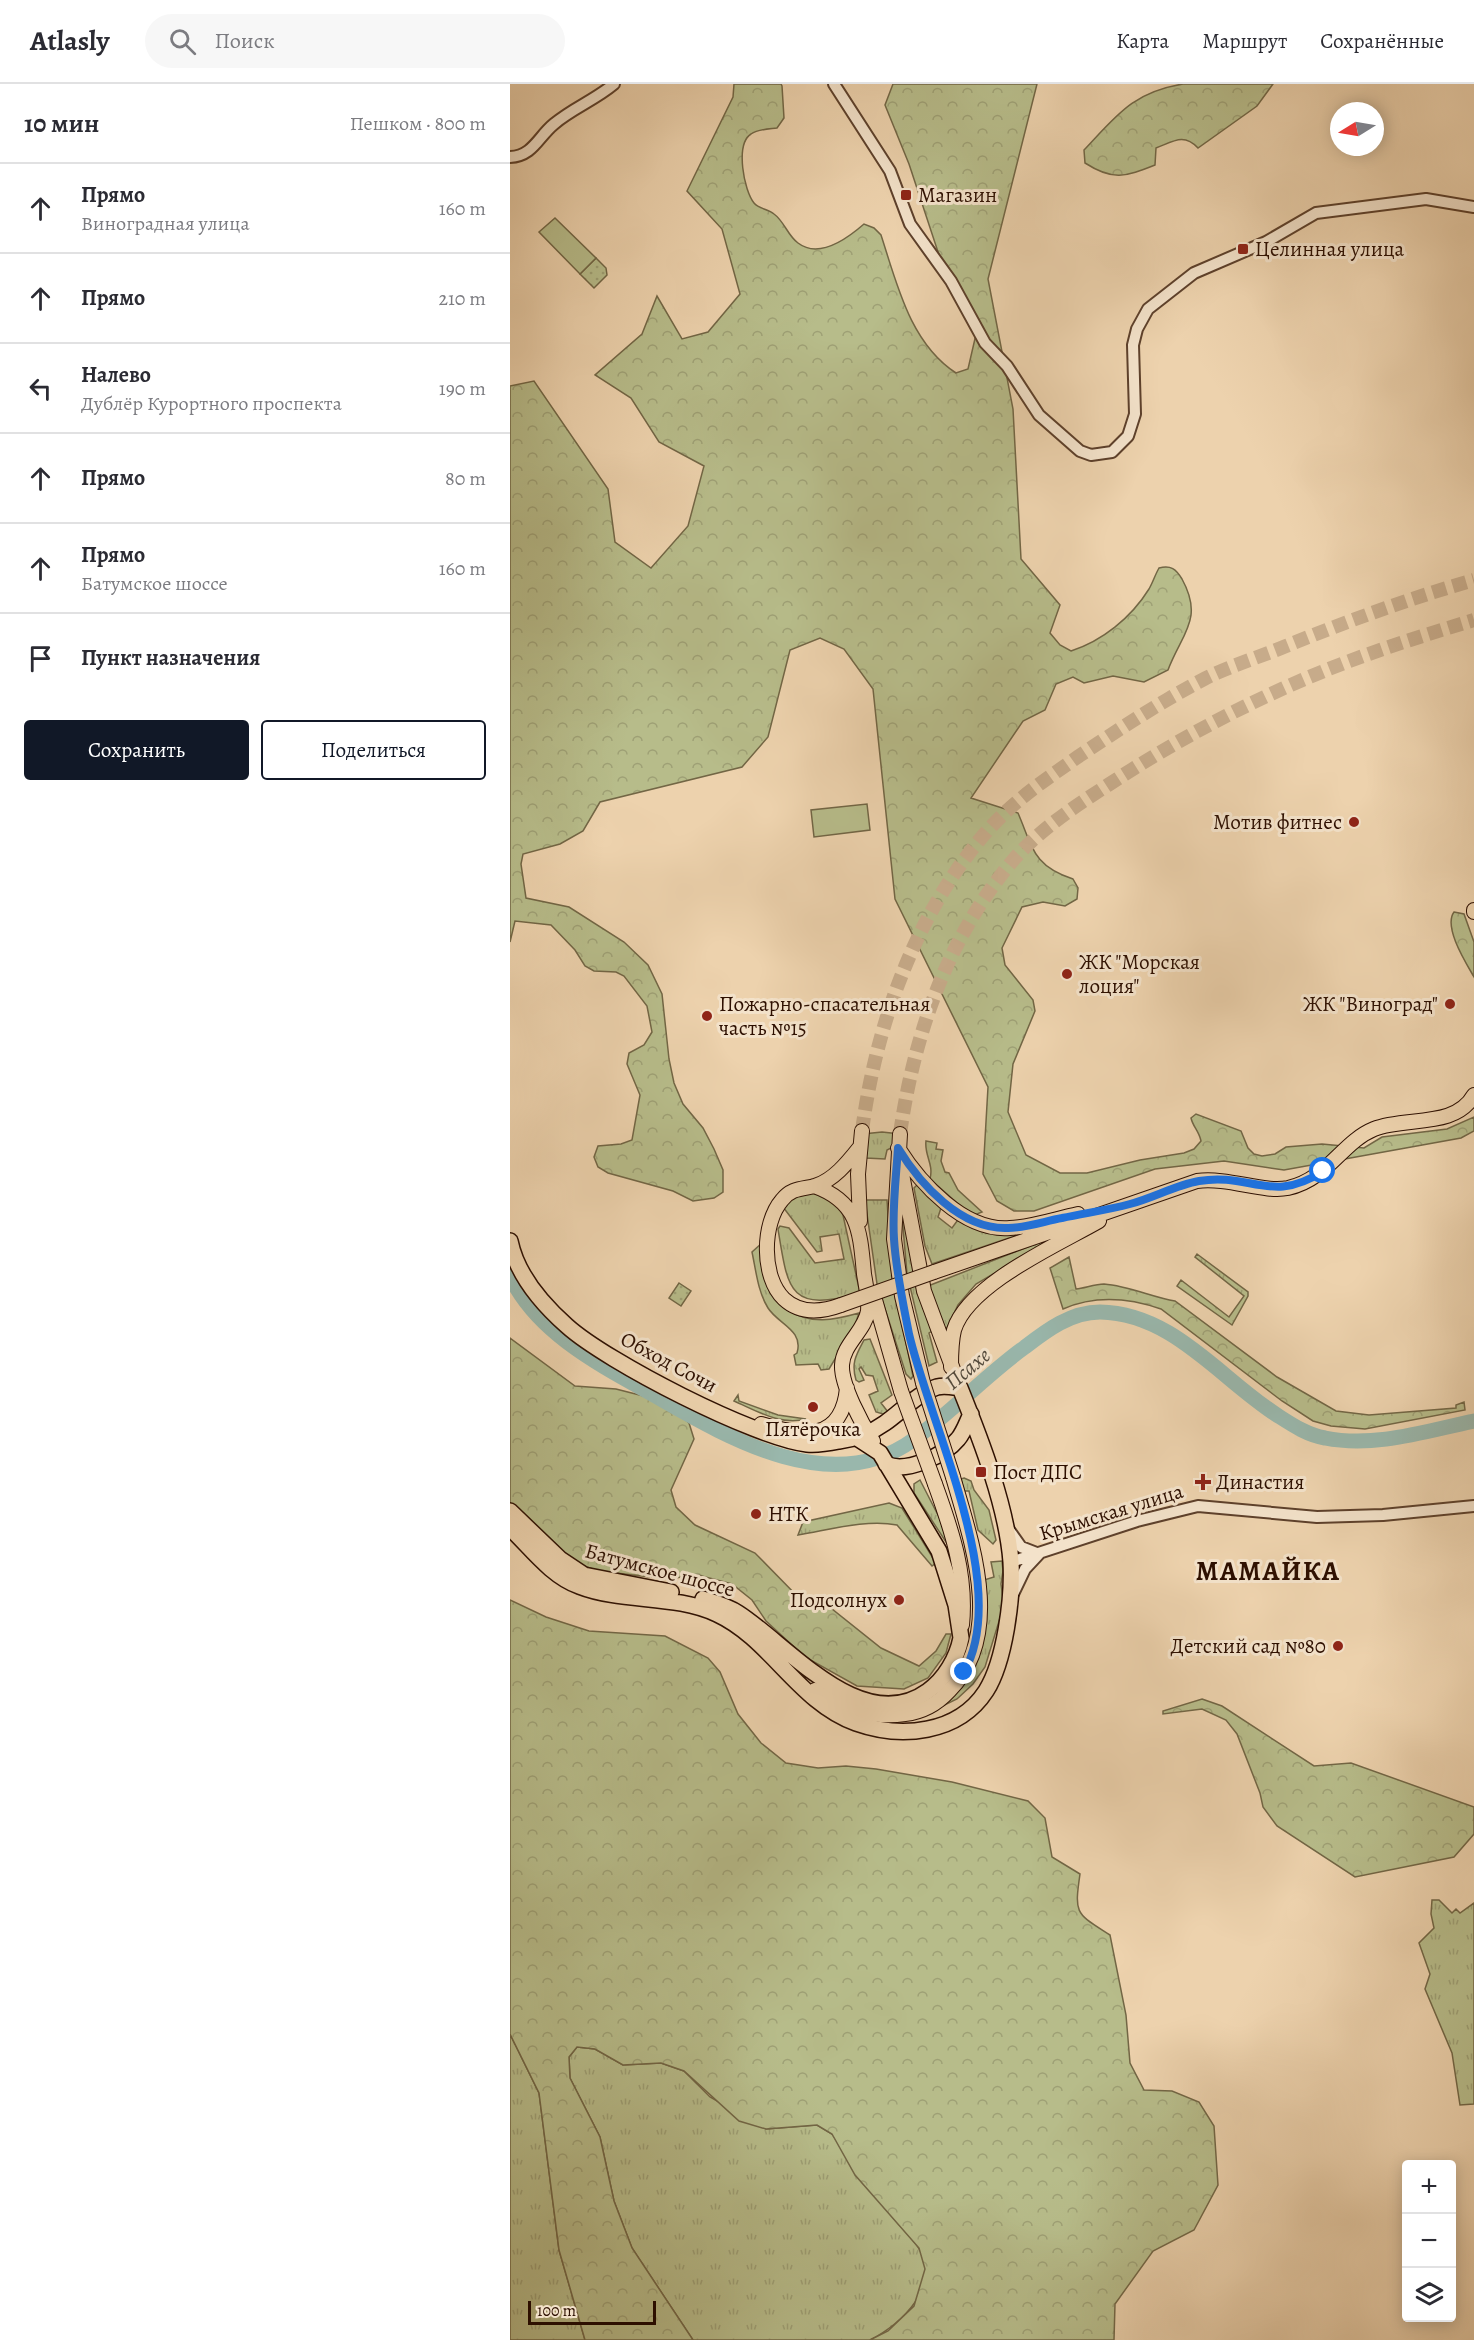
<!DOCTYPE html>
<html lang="ru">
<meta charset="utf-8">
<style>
body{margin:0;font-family:Alegreya,serif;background:#f7f7f7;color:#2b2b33}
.controls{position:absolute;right:18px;bottom:18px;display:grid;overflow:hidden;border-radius:6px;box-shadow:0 3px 15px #0003}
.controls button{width:54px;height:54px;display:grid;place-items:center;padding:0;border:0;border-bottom:2px solid #e1e1e2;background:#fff;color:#2b2b33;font:30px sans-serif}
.compass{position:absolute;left:820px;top:18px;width:54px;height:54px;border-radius:50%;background:#fff;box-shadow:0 3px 15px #0003;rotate:259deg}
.scale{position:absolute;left:18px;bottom:15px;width:128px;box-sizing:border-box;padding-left:6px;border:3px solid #2d0f00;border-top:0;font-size:16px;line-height:21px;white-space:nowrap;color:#2d0f00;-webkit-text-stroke:4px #f3e2ca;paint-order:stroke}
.stop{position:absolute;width:18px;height:18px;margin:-14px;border:4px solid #1a73e8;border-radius:50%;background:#fff}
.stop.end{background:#1a73e8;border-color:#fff;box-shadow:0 2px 6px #0008}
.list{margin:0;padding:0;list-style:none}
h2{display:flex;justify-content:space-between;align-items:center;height:78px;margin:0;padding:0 24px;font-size:26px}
h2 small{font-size:20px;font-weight:400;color:#7c7c81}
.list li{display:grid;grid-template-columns:39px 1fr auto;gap:18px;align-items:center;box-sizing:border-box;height:90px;padding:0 24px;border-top:2px solid #e1e1e2}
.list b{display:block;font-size:22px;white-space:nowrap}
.list p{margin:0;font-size:20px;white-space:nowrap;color:#7c7c81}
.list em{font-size:20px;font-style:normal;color:#7c7c81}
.actions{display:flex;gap:12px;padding:18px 24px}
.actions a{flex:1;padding:14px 0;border:2px solid #111827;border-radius:6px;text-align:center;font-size:21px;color:#111827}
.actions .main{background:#111827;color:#fff}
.icon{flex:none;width:33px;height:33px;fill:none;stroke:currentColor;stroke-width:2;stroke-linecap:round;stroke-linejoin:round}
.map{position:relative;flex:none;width:964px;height:2256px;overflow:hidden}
header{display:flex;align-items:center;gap:36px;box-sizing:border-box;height:84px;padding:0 30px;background:#fff;border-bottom:2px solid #e1e1e2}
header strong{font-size:28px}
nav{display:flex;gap:33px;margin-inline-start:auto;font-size:21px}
.search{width:420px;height:54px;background:#f7f7f7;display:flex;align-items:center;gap:15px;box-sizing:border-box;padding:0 21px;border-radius:33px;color:#7c7c81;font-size:22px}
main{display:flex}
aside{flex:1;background:#fff}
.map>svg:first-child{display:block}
.grass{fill:url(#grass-tufts);stroke:#726645;stroke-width:1.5}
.forest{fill:url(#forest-crowns);stroke:#726645;stroke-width:1.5}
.park{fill:url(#park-dots);stroke:#726645;stroke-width:1.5}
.pitch{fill:#b7bc8a;stroke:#726645;stroke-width:1.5}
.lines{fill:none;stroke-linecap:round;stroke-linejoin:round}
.river{stroke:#99b7ac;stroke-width:15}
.primary-tunnel{stroke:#c7ab8a;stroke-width:14;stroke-dasharray:14 7;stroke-linecap:butt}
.tertiary-casing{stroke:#5d402b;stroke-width:14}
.primary-casing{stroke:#2d0f00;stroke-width:16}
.trunk-casing{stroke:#2d0f00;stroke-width:18}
.tertiary{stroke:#f3e2ca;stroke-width:10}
.primary{stroke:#edd2ad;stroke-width:14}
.trunk{stroke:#edd2ad;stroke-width:15}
.primary-bridge-casing{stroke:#2d0f00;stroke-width:16;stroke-linecap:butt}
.primary-bridge{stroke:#edd2ad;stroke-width:14}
.route{stroke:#1a73e8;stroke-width:8}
.poi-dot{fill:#8f2418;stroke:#f3e2ca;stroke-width:2}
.labels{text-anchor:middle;stroke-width:6;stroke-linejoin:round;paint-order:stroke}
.poi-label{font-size:21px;fill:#2d0f00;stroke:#f3e2ca;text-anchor:start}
.street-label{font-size:21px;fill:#2d0f00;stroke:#f3e2ca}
.water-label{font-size:22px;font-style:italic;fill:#534a3c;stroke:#f3e2ca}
.district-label{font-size:27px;font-weight:bold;letter-spacing:1.5px;fill:#2d0f00;stroke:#f3e2ca}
</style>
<header>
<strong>Atlasly</strong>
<div class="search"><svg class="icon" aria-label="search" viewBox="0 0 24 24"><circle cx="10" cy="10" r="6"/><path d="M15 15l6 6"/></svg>Поиск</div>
<nav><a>Карта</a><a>Маршрут</a><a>Сохранённые</a></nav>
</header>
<main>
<aside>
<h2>10 мин<small>Пешком · 800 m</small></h2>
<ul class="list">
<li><svg class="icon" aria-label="ahead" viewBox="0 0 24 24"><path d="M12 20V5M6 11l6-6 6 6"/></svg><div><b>Прямо</b><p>Виноградная улица</p></div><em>160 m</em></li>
<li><svg class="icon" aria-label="ahead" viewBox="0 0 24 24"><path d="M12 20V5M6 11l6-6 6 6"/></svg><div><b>Прямо</b></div><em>210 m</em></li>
<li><svg class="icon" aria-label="left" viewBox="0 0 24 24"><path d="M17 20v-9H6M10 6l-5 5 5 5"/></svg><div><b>Налево</b><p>Дублёр Курортного проспекта</p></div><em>190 m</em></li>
<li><svg class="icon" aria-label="ahead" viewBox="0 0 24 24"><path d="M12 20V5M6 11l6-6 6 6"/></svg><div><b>Прямо</b></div><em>80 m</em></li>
<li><svg class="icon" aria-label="ahead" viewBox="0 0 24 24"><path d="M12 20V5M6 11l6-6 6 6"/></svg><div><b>Прямо</b><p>Батумское шоссе</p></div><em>160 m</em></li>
<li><svg class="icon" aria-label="arrive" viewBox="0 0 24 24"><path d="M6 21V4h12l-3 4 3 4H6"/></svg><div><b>Пункт назначения</b></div></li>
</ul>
<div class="actions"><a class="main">Сохранить</a><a>Поделиться</a></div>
</aside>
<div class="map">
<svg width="964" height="2256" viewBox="0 0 964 2256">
<defs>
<pattern id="grass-tufts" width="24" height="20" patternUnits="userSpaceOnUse" patternTransform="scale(1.5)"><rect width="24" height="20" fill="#b7bc8a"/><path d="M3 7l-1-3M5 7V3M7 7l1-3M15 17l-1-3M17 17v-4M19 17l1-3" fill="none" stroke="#9ea075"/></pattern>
<pattern id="forest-crowns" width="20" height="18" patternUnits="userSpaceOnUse" patternTransform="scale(1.5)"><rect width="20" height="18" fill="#b7bc8a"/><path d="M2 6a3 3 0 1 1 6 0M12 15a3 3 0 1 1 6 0" fill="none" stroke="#9ea075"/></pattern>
<pattern id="park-dots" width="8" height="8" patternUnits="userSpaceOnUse" patternTransform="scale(1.5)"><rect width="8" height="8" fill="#b7bc8a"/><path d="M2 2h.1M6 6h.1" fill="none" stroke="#9ea075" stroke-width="1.8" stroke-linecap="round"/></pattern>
</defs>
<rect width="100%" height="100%" fill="#edd2ad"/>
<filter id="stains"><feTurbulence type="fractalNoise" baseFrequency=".00333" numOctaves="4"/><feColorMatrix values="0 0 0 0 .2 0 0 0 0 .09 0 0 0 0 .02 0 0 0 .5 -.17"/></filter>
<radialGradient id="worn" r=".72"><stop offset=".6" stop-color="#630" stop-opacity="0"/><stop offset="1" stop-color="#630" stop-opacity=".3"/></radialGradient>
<!-- grass -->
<path class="grass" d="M 372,1048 L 390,1050 L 389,1060 L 377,1066 L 375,1075 L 356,1074 L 353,1050 Z
M 416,1057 L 427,1059 L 426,1065 L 433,1066 L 431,1077 L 435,1088 L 439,1089 L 448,1106 L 472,1128 L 462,1132 L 420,1095 C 424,1080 414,1071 416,1057 Z
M 408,1100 L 432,1121 L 428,1133 L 442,1144 L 450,1133 C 468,1142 484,1151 505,1149 L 505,1152 L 422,1180 L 415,1162 L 404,1104 Z
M 296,1108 C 311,1110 326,1117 333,1131 L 350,1209 C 279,1229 278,1207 268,1145 L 270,1142 L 279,1144 L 305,1179 L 334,1175 L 329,1150 L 310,1153 L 312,1167 L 307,1168 L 273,1123 L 279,1115 Z
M 355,1116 L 377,1116 L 382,1193 L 403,1292 L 401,1295 L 396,1290 L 367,1200 Z
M 391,1120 L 415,1228 L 422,1247 L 419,1249 L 427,1278 L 419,1282 L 397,1190 Z
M 551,1150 L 466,1200 L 448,1221 L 435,1248 L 418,1202 Z
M 252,1159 L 278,1226 C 301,1241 324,1236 349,1229 L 344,1244 L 319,1285 L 311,1286 L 308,1280 L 286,1281 L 284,1271 L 287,1269 C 294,1246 268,1240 258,1224 C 248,1208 246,1187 242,1168 Z
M 687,1170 L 738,1208 L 738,1212 L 722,1241 L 667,1202 L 671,1196 L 719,1233 L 734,1212 L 685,1173 Z
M 360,1255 L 382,1311 L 371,1319 L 378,1328 L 373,1330 L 366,1328 L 359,1311 L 368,1307 L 363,1292 L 356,1291 L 351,1283 L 349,1285 L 354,1296 L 349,1298 L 346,1296 C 341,1279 346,1271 354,1256 Z
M 228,1311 L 229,1317 L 268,1331 L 296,1335 C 271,1342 247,1327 224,1317 Z
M 454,1394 L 461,1397 L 464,1406 L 479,1426 L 486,1456 L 483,1460 L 468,1446 L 459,1407 L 454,1407 L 451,1395 Z
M 410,1396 L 430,1435 L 438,1461 L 404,1409 L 404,1400 Z
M 379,1419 L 392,1424 L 426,1479 L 422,1482 L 387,1441 C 356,1435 319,1446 288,1451 L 293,1438 Z
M 492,1477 L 493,1487 L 491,1500 L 494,1521 L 475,1583 L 463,1600 L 447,1615 L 408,1634 L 378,1638 L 356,1632 L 433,1616 L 474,1539 L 476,1520 L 474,1496 L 484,1493 L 481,1478 Z
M 922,1816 L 929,1816 L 942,1829 L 946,1825 L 950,1829 L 964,1819 L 964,2020 L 950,2021 L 942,1969 L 915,1905 L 920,1890 L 909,1859 L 924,1844 L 921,1830 Z
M 0,1950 L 29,2009 L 49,2166 L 75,2256 L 0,2256 Z
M 67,1963 L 85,1965 L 113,1981 L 151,1979 L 174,1987 L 200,2013 L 256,2045 L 307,2041 L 322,2050 C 341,2076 360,2102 378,2127 C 387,2140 399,2150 408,2163 C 434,2200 391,2241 360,2256 L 183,2256 L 122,2164 L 104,2117 L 90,2053 L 60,1994 L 59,1973 Z"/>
<!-- forest -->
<path class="forest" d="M 224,0 L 271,0 L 272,2 L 274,34 L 267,44 C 259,45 248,45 241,50 C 225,60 234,107 244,119 C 249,125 258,125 264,130 C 274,137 278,152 288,159 C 309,175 338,154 354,140 L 364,144 L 371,151 C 387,200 400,259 446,289 L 458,285 L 467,246 L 431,177 L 399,80 L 375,21 L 383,0 L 527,0 L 478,195 L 503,325 L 511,475 L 550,521 L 540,549 L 550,561 L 561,567 C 592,557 621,534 639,505 C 643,498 645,491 649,484 C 661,481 666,485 672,495 C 694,535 672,549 658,586 L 634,598 L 603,592 L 574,599 L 563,593 L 546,600 L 535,626 L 513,637 L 461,714 L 508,729 C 523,764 523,782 563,795 L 568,804 L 567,815 L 555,822 L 533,818 L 512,823 L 492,864 L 495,881 L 523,916 L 525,927 L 503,980 L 498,1028 L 516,1071 L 550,1089 L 577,1089 L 630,1076 L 674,1069 L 684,1065 L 691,1057 C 689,1047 683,1043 681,1034 L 686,1030 L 731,1047 L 738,1064 L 744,1070 L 752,1072 L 765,1070 L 776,1063 L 812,1060 L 854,1064 L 872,1053 L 937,1045 L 964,1033 L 964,1047 L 951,1054 L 774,1086 L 714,1077 L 645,1085 L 524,1127 L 504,1127 L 487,1117 L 473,1090 L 478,1003 L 385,815 L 363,605 L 334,565 L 310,554 L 280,566 L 258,653 L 232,683 L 90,718 L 73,747 L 50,760 L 13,770 L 11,780 L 16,814 L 59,823 L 114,858 L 138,881 L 152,910 L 159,975 L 164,999 L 173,1020 L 193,1044 L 204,1065 L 213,1086 L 213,1108 L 204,1114 L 183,1117 L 163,1107 L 98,1089 L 88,1083 L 84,1073 L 88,1062 L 111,1060 L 122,1056 L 130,1011 L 117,980 L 119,969 L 134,961 L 142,948 L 137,922 L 114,892 L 106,888 L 84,887 L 75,882 L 65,866 L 41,841 L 5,837 L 0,858 L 0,302 L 24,297 L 98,405 L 105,458 L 141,484 L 178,442 L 194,382 L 149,358 L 121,314 L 85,291 L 132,250 L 147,212 L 172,255 L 198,248 L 230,210 L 212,145 L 177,107 L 223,13 Z
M 673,0 L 763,0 L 747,22 L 688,64 C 674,49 664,57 646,64 L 645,81 C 615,93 603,97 575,79 L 574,66 C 607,31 623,8 673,0 Z
M 944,828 L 954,830 L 964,858 L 964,893 C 956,879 933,843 944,828 Z
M 559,1173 L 566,1205 C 575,1204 585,1200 594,1200 C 619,1202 642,1213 665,1217 L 767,1293 L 826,1327 L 859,1331 L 946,1324 L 946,1321 L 954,1318 L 955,1326 L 855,1345 L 821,1342 L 803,1337 L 772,1317 L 651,1225 C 619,1214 585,1211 553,1225 L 540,1184 Z
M 0,1254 L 65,1302 L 106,1305 L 153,1317 L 179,1339 L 184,1355 L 161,1406 L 166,1423 L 185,1441 L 245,1469 L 292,1517 L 312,1517 L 371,1564 L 409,1582 L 426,1567 L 436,1550 L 441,1550 L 436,1569 L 418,1594 L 394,1605 L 347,1602 L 295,1573 L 256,1537 L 242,1516 L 222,1500 L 188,1491 L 157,1495 L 89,1487 L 62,1478 L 0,1420 Z
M 0,1516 L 36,1533 L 79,1547 L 155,1552 L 198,1574 L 210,1588 L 228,1630 L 251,1659 L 276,1679 L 308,1684 L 336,1682 L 366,1685 L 442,1698 L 518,1717 L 535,1734 L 542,1773 L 570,1790 C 564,1831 566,1829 600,1851 L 616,1931 L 620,1979 L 634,2006 L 662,2007 L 689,2018 L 704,2042 L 708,2101 L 684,2146 L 643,2167 L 605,2220 L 604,2256 L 360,2256 L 378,2247 L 404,2222 L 415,2185 L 409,2164 L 345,2091 L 322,2050 L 307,2041 L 256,2045 L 229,2037 L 174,1987 L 151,1979 L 113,1981 L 85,1965 L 67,1963 L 59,1973 L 60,1994 L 90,2053 L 104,2117 L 122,2164 L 183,2256 L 75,2256 L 49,2166 L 29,2009 L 0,1950 Z
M 692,1615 L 712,1622 L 804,1682 L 841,1679 L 964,1723 L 964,1750 L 944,1773 L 845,1793 L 767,1742 L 753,1723 L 750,1709 L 727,1650 L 716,1636 L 692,1625 L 653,1630 L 653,1627 Z"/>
<!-- park -->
<path class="park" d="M 86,174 L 96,184 L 97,191 L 84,204 L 70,190 Z
M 169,1199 L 181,1207 L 171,1222 L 159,1214 Z"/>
<!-- pitch -->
<path class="pitch" d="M 45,134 L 86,174 L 70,190 L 29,148 Z
M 357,720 L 360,746 L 304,753 L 301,726 Z"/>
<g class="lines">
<!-- river -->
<path class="river" d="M 0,1192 C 28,1251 94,1283 149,1314 C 222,1356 323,1414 403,1356 C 443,1327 476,1291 515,1263 C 537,1246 561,1228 590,1228 C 664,1229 712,1297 770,1333 C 784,1342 798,1351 815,1354 C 865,1364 916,1347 964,1337"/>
<!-- primary-tunnel -->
<path class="primary-tunnel" d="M 352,1047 C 366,940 406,828 478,746 C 506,715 535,696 569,672 C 611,644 652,617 696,594 C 722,581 750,573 776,562 C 838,537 900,514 964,496
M 390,1050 C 404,950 438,852 505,774 C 532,744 564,723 598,701 C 677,649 766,603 856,571 C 892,558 928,547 964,536"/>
<defs>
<path id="tertiary" d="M 324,0 L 380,87 L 400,140 L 441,197 L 475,259 L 497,282 L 529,331 L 570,367 L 581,371 L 602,368 L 618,352 L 625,330 L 623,261 L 627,245 L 638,225 L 684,189 L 756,158 L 806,129 L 916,115 L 964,123
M 0,73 C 23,72 28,53 44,40 C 63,24 85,16 104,0
M 499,1446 L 511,1463 L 529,1470 L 515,1485 L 503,1510
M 501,1478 L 627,1437 L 688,1422 L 807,1433 L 873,1431 L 964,1422"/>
<path id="primary" d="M 964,826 L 964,828
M 390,1050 L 384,1155 L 392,1212 L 413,1299
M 388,1064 C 410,1099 454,1148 500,1144 C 522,1143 545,1135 568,1130
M 392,1090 L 414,1207 L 450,1304
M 304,1102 C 349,1118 350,1147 354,1190 C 356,1202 359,1216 358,1227 C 355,1247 333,1260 332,1281 C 331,1301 352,1340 363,1357
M 350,1137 L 348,1090 L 352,1047
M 424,1188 L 687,1097 C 719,1093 753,1109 778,1104 C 818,1095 832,1058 864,1045 C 896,1032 945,1045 964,1011
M 363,1209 L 391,1307
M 331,1221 C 312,1228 290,1230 274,1215 C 251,1193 252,1139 272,1116 C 281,1104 292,1105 305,1102 C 324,1096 338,1078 350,1063
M 441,1283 C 441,1271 441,1258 444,1246 C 458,1200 549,1160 589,1137
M 251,1340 C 293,1353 332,1358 337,1304
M 425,1400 C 442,1447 457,1491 452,1541
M 305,1606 C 331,1625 363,1635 395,1630 C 413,1628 427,1620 439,1607 C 495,1551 462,1459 443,1393"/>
<path id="trunk" d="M 0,1157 C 7,1191 31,1219 57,1242 C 97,1278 245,1354 297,1360 C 307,1361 319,1359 329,1357 C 346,1355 361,1349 375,1339 C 391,1328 408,1309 427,1303 C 435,1301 443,1303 450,1304 C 471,1356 497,1423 501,1478 C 503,1513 495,1577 476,1607 C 448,1650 391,1655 346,1639 C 288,1618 261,1555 207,1530 C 164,1510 113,1519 69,1502 C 41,1492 21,1464 0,1444
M 376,1380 C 396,1390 435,1371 448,1355 C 454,1348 457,1338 461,1330
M 0,1427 L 50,1475 L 74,1491 L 161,1508
M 193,1515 C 205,1519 217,1522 228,1529 C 277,1560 352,1655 418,1607 C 435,1595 447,1574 451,1554 L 446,1521 L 429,1467 L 370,1369 L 347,1354"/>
</defs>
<!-- tertiary casing -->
<use href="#tertiary" class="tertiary-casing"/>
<!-- primary casing -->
<use href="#primary" class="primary-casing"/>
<!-- trunk casing -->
<use href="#trunk" class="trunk-casing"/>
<!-- tertiary -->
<use href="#tertiary" class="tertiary"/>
<!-- primary -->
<use href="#primary" class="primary"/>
<!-- trunk -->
<use href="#trunk" class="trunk"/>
<defs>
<path id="primary-bridge" d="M 331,1221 L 424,1188
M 413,1299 L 443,1393
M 391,1307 L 425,1400"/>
</defs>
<!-- primary-bridge casing -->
<use href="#primary-bridge" class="primary-bridge-casing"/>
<!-- primary-bridge -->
<use href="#primary-bridge" class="primary-bridge"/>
</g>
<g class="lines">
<!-- route -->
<path class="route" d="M 454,1588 C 502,1503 420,1341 399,1250 C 393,1219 386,1187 384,1155 C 382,1125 386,1094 388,1064 C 410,1100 451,1146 498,1144 C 516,1144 535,1137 552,1134 C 575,1129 598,1126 620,1120 C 643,1114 666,1101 689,1097 C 740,1088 762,1121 813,1087"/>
</g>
<!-- markers -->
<g class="poi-dot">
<rect x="390" y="105" width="12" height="12" rx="3"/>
<rect x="727" y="159" width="12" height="12" rx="3"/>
<circle cx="844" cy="738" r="6"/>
<circle cx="557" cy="890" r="6"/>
<circle cx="940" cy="920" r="6"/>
<circle cx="197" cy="932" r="6"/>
<circle cx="303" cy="1323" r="6"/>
<rect x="465" y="1382" width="12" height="12" rx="3"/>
<path d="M690 1389h6v6h6v6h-6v6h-6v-6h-6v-6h6z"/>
<circle cx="246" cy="1430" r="6"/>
<circle cx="389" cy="1516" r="6"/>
<circle cx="828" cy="1562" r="6"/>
</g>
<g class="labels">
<!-- poi labels -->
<g class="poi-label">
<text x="408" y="118">Магазин</text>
<text x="745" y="172">Целинная улица</text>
<text x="832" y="745" text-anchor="end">Мотив фитнес</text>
<text x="569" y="885">ЖК "Морская<tspan x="569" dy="24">лоция"</tspan></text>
<text x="209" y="927">Пожарно-спасательная<tspan x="209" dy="24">часть №15</tspan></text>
<text x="928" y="927" text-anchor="end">ЖК "Виноград"</text>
<text x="303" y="1352" text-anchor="middle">Пятёрочка</text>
<text x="483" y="1395">Пост ДПС</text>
<text x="706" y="1405">Династия</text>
<text x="258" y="1437">НТК</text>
<text x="377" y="1523" text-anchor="end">Подсолнух</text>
<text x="816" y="1569" text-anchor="end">Детский сад №80</text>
</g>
<!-- street labels -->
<g class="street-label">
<text transform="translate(159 1278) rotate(28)" y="7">Обход Сочи</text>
<text transform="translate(601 1428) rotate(-17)" y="7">Крымская улица</text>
<text transform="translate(150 1486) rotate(15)" y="7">Батумское шоссе</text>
</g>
<!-- water labels -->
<g class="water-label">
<text transform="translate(457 1284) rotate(-40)" y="8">Псахе</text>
</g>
<!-- district labels -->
<g class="district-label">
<text x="758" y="1496">МАМАЙКА</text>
</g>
</g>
<rect width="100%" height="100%" filter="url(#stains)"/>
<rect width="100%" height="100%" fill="url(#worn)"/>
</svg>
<div class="controls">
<button>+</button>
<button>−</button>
<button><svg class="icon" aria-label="layers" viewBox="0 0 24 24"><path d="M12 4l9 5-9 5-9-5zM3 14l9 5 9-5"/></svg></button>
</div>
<svg class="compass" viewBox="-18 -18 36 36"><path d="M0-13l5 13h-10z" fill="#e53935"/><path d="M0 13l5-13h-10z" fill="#7c7c81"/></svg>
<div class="scale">100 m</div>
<div class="stop" style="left:813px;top:1087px"></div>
<div class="stop end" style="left:454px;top:1588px"></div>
</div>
</main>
